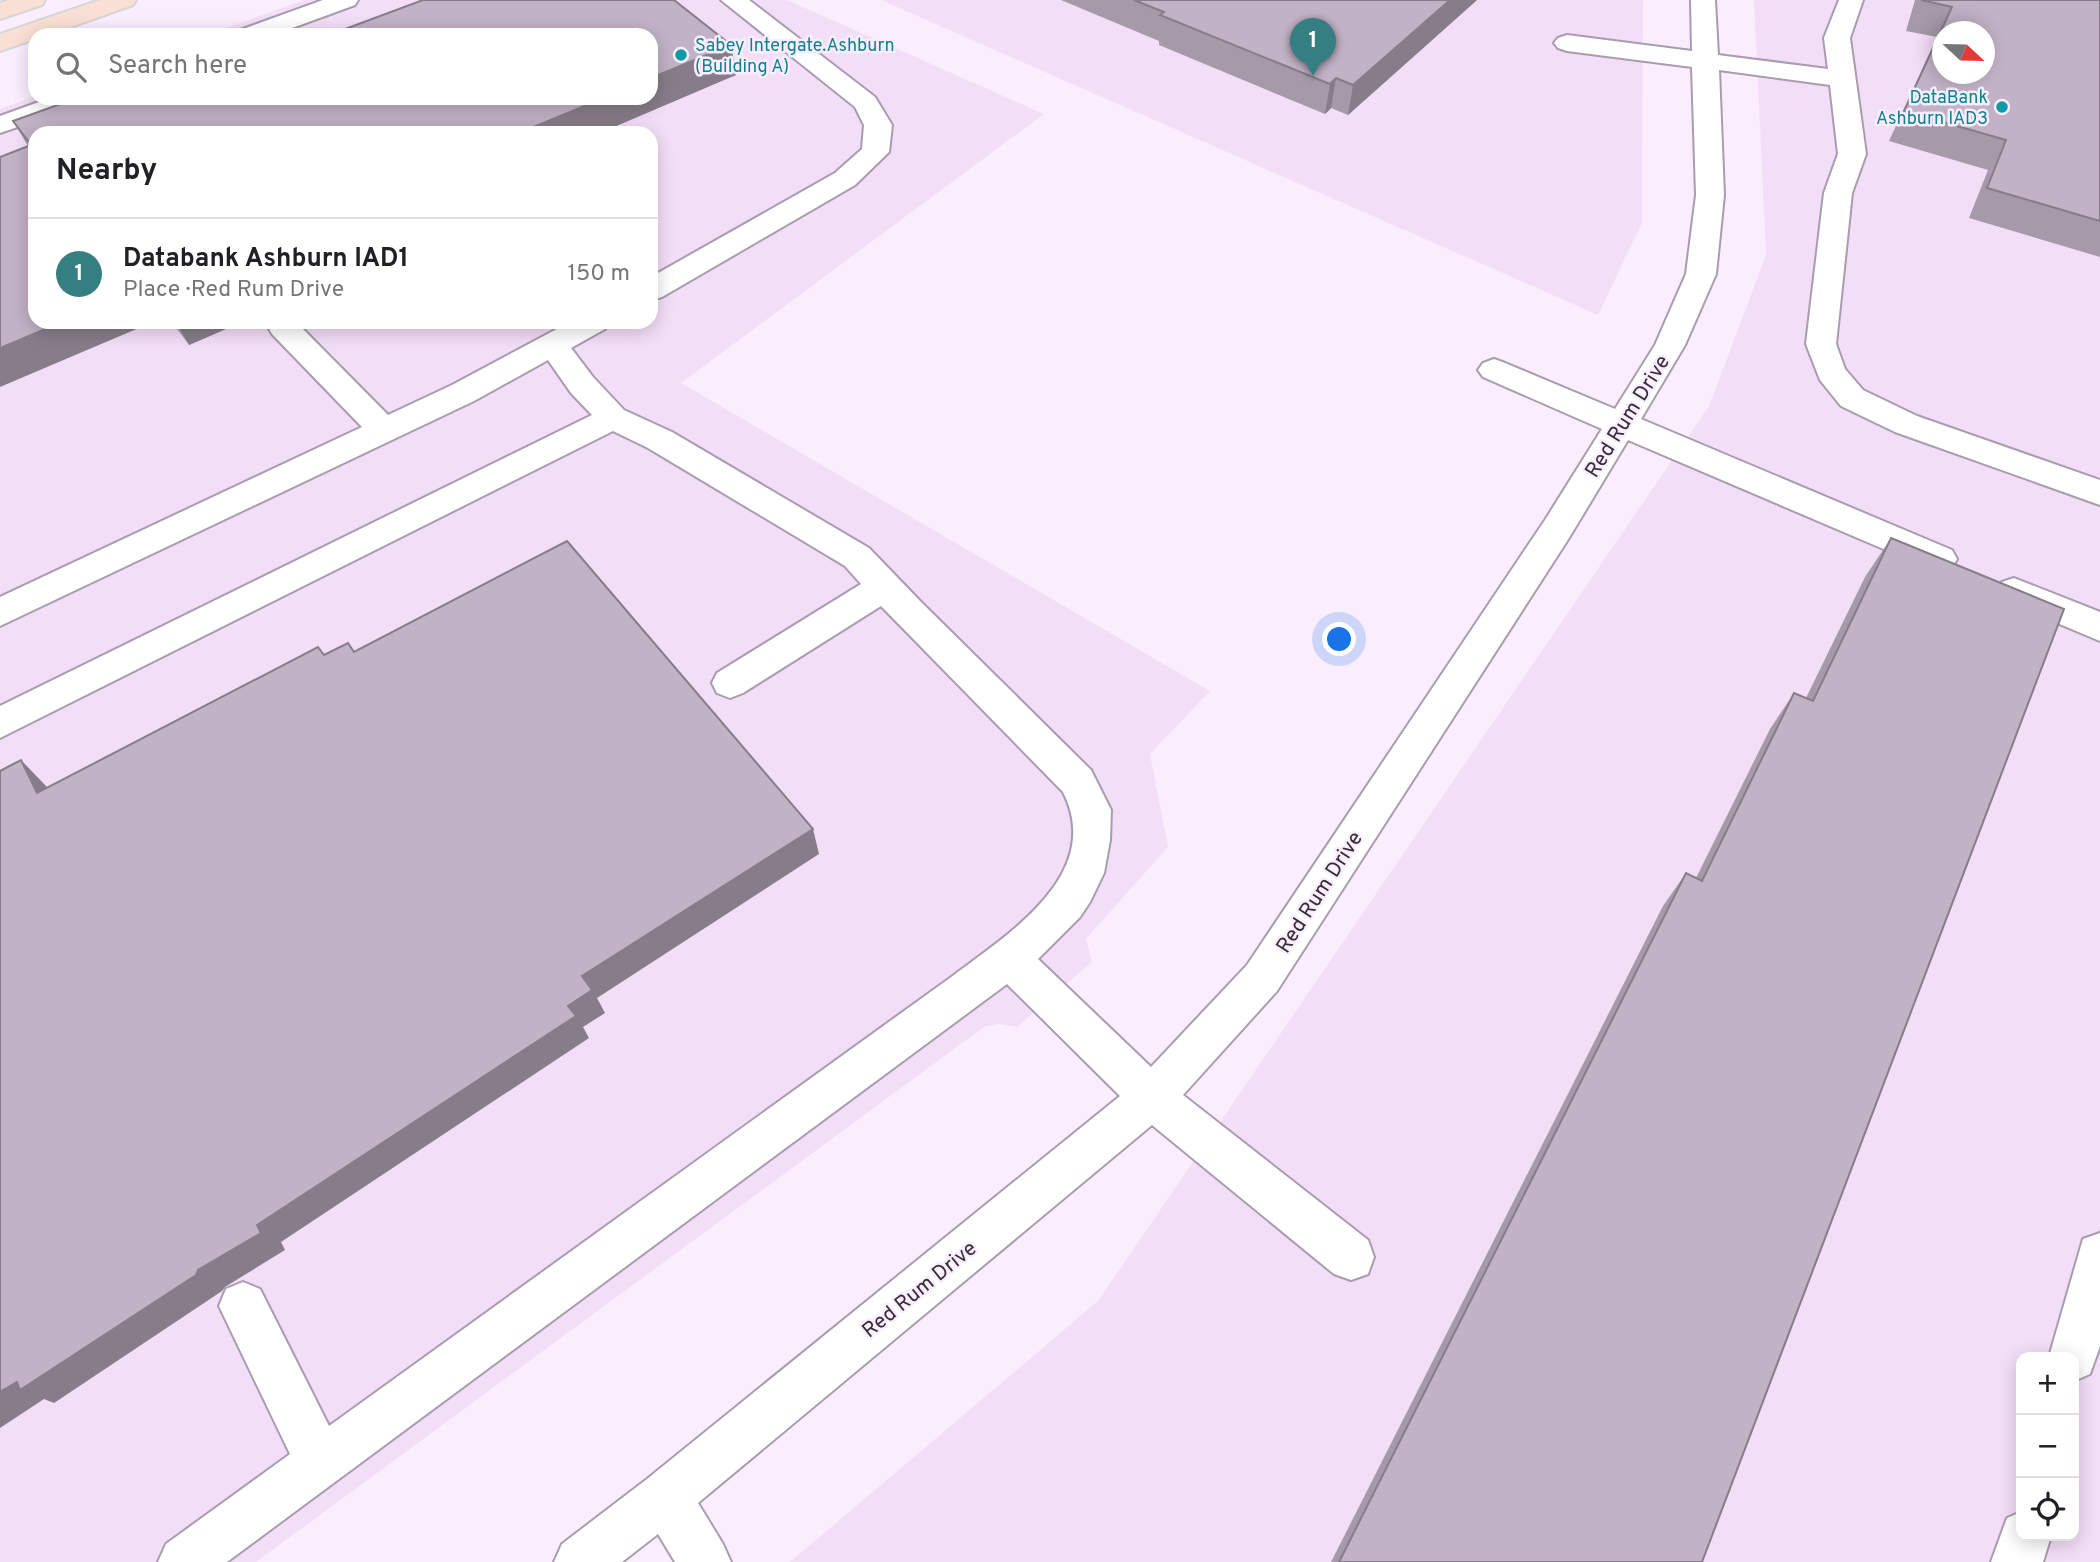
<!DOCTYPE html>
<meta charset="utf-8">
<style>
body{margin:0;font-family:Overpass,sans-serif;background:#f6f6f6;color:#202124}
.controls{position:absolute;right:21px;bottom:21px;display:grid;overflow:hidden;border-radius:14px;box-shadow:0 4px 18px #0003}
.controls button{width:63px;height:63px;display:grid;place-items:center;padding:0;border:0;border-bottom:2px solid #e0e0e0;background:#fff;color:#202124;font:35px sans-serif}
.compass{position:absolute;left:1932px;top:21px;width:63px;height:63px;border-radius:50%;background:#fff;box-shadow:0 4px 18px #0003;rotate:112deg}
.you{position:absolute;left:1340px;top:640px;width:24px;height:24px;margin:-18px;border:5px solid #fff;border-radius:50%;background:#1a73e8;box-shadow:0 0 0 10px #1a73e833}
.badge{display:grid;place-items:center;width:46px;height:46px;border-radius:50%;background:#357e82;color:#fff;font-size:23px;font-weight:700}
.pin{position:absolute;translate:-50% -58px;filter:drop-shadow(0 2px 4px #0008)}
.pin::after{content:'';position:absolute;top:37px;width:24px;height:21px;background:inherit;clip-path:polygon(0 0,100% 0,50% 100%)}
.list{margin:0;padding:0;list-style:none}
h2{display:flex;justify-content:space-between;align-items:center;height:91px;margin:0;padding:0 28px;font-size:30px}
h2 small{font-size:23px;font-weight:400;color:#757577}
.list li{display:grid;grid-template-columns:46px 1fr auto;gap:21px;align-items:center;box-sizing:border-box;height:112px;padding:0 28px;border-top:2px solid #e0e0e0}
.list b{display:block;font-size:26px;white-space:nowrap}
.list p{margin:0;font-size:23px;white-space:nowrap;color:#757577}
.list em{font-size:23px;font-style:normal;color:#757577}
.icon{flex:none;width:38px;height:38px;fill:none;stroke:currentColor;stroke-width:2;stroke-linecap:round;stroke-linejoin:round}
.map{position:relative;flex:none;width:2100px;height:1562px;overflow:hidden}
.search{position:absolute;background:#fff;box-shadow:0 4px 18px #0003;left:28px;top:28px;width:630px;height:77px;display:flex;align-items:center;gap:18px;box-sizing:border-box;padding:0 24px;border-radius:21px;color:#757577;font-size:26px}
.panel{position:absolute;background:#fff;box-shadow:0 4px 18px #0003;left:28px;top:126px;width:630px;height:203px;border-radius:21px}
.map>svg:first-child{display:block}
.built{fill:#f3def8;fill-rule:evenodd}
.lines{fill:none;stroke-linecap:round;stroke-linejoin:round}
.minor-casing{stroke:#aa9caf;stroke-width:4}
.major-casing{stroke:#d6d5d7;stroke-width:4}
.minor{fill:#fff;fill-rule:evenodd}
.major{fill:#fae0d4;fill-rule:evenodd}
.wall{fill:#a699a9}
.shaded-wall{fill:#877d8a}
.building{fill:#c1b2c5;stroke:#877d8a;stroke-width:2;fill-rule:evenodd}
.culture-dot{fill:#0f9aa8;stroke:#faeefe;stroke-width:2.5}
.labels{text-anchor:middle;stroke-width:5;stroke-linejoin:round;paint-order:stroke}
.far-culture-label{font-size:18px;fill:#0d838f;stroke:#faeefe;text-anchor:start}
.street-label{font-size:21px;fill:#342e35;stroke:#faeefe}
</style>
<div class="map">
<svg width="2100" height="1562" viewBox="0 0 2100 1562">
<rect width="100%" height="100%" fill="#faeefe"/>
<!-- built -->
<path class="built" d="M 304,0 L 787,0 L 1044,114 L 681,383 L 1210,691 L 1150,754 L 1168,847 L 1086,939 L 1092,962 L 1017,1027 L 998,1024 L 984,1027 L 256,1562 L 0,1562 L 0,109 L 35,96 L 651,98 L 651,35 L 206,35 ZM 35,133 L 651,133 L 651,322 L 35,322 Z
M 881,0 L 1643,0 L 1642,223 L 1598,315 Z
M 1754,0 L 2100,0 L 2100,1562 L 790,1562 L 1098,1301 L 1709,406 L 1766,255 ZM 1942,32 L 1984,32 L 1984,74 L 1942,74 ZM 2021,1357 L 2074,1357 L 2074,1536 L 2021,1536 Z"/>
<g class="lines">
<defs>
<path id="minor" d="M 323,0 L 358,0 L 355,5 L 273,35 L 236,35 L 240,30 Z
M 721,0 L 749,0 L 875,97 L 892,125 L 889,152 L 855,185 L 662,297 L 651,300 L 651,277 L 835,173 L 862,149 L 864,125 L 855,107 Z
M 1691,0 L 1715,0 L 1718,55 L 1828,69 L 1824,38 L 1839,0 L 1863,0 L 1850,38 L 1866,154 L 1852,193 L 1836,344 L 1845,369 L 1863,390 L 1917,416 L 2100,480 L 2100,505 L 1895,432 L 1841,406 L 1820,380 L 1806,344 L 1824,193 L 1838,154 L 1830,85 L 1719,70 L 1724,195 L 1716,274 L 1685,345 L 1641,419 L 1952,550 L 1957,559 L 1952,568 L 1940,572 L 1928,568 L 1628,440 L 1569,538 L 1277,991 L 1183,1095 L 1368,1240 L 1374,1257 L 1368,1274 L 1351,1280 L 1334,1274 L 1152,1125 L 698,1503 L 723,1544 L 731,1562 L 675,1562 L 658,1534 L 622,1562 L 554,1562 L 562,1544 L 647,1479 L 1120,1096 L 1007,984 L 227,1562 L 158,1562 L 166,1544 L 290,1454 L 219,1306 L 226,1289 L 243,1282 L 260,1289 L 329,1426 L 954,975 C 1008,934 1105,874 1063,792 L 881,606 L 743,693 L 730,698 L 717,693 L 712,683 L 717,673 L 861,584 L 845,566 L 648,448 L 613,431 L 0,738 L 0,706 L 592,415 L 571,393 L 548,360 L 474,401 L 0,626 L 0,597 L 362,427 L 272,334 L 268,327 L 271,322 L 296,322 L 388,415 L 452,385 L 570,322 L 609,322 L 605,329 L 571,348 L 593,377 L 624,410 L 672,432 L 869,548 L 920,601 L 1091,770 L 1111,810 L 1110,840 L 1104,873 L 1090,902 L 1080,917 L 1038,959 L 1151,1067 L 1247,965 L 1545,520 L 1602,429 L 1483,377 L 1478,370 L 1483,363 L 1494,359 L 1505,363 L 1615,409 L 1655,345 L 1686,274 L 1696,195 L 1692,67 L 1567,51 L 1558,48 L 1554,43 L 1558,38 L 1567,35 L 1692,51 Z
M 50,98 L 88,98 L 84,104 L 0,133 L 0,116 Z
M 2014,578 L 2100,612 L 2100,641 L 2002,600 L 1996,591 L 2002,582 Z
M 2100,1233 L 2100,1346 L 2090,1374 L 2074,1381 L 2074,1357 L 2049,1357 L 2083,1239 Z
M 2021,1512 L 2021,1536 L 2051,1536 L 2043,1562 L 1991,1562 L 2007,1518 Z"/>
<path id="major" d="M 8,0 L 45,0 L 42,5 L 0,19 L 0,3 Z
M 100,0 L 136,0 L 133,5 L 48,35 L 35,35 L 35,39 L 0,51 L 0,34 Z"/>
</defs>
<!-- minor casing -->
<use href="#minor" class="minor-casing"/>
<!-- major casing -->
<use href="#major" class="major-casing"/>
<!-- minor -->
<use href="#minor" class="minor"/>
<!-- major -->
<use href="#major" class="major"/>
</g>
<!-- wall -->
<path class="wall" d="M 1061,0 L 1477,0 L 1348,115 L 1331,108 L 1325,114 L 1159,45 L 1159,41 Z
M 1915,0 L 2100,0 L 2100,257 L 1969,218 L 1988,170 L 1889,141 L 1937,37 L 1906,31 Z
M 731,45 L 736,75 L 35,322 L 28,146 L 13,121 Z
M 172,322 L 242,322 L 189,345 Z
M 1891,538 L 1702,1562 L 1331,1562 L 1663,906 L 1686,873 L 1696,878 L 1770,729 L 1794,693 L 1806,698 L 1865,577 Z"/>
<!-- shaded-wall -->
<path class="shaded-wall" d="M 1450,0 L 1477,0 L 1348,115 L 1353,85 Z
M 731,45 L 736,75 L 600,133 L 519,133 L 604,98 L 651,98 L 651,78 Z
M 1336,78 L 1331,108 L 1325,114 L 1330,84 Z
M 62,322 L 153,322 L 0,387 L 0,348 Z
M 176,322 L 242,322 L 189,345 Z
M 21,760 L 47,787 L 64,819 L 37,793 Z
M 813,829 L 819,854 L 597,998 L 605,1013 L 583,1027 L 589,1038 L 281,1242 L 285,1250 L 225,1287 L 222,1291 L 54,1403 L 44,1399 L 0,1428 L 0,1392 L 198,1270 L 257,1225 L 568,1006 L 582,976 Z"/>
<!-- building -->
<path class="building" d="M 423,0 L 674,0 L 731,45 L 651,78 L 651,35 L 329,35 Z
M 1134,0 L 1450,0 L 1353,85 L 1336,78 L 1330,84 L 1160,15 L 1164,12 Z
M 1921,0 L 2100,0 L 2100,221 L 1987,188 L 2006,140 L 1904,111 L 1952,7 ZM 1942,32 L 1984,32 L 1984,74 L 1942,74 Z
M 77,98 L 604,98 L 519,133 L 35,133 L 35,322 L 62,322 L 0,348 L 0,157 L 31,145 L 13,121 Z
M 1891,538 L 2064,609 L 1702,1562 L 1339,1562 L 1686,873 L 1702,881 L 1794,693 L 1813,701 Z
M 567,541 L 813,829 L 582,976 L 592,990 L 568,1006 L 576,1016 L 257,1225 L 261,1233 L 198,1270 L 196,1275 L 20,1390 L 17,1382 L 0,1392 L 0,771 L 21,760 L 37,793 L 318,647 L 324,655 L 348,643 L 354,652 Z"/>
<!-- markers -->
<g class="culture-dot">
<circle cx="681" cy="55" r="7"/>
<circle cx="2002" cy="107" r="7"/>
</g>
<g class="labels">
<!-- far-culture labels -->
<g class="far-culture-label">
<text x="695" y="51">Sabey Intergate.Ashburn<tspan x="695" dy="21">(Building A)</tspan></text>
<text x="1988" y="103" text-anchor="end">DataBank<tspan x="1988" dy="21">Ashburn IAD3</tspan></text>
</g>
<!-- street labels -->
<g class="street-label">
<text transform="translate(1627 416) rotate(-58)" y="7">Red Rum Drive</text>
<text transform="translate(1319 892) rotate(-57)" y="7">Red Rum Drive</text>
<text transform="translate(919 1289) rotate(-39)" y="7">Red Rum Drive</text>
</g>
</g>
</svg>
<div class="controls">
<button>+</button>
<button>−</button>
<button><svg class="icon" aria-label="locate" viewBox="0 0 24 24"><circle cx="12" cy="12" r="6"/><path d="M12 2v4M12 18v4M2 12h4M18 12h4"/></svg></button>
</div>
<svg class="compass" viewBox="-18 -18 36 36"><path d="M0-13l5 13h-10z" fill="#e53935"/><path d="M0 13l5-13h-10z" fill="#757577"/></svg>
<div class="you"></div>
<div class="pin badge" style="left:1313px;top:76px">1</div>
<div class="search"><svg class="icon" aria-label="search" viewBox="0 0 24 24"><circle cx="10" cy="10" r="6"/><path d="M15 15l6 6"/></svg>Search here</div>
<section class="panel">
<h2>Nearby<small></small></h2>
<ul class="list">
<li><span class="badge">1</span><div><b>Databank Ashburn IAD1</b><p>Place · Red Rum Drive</p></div><em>150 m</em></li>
</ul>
</section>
</div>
